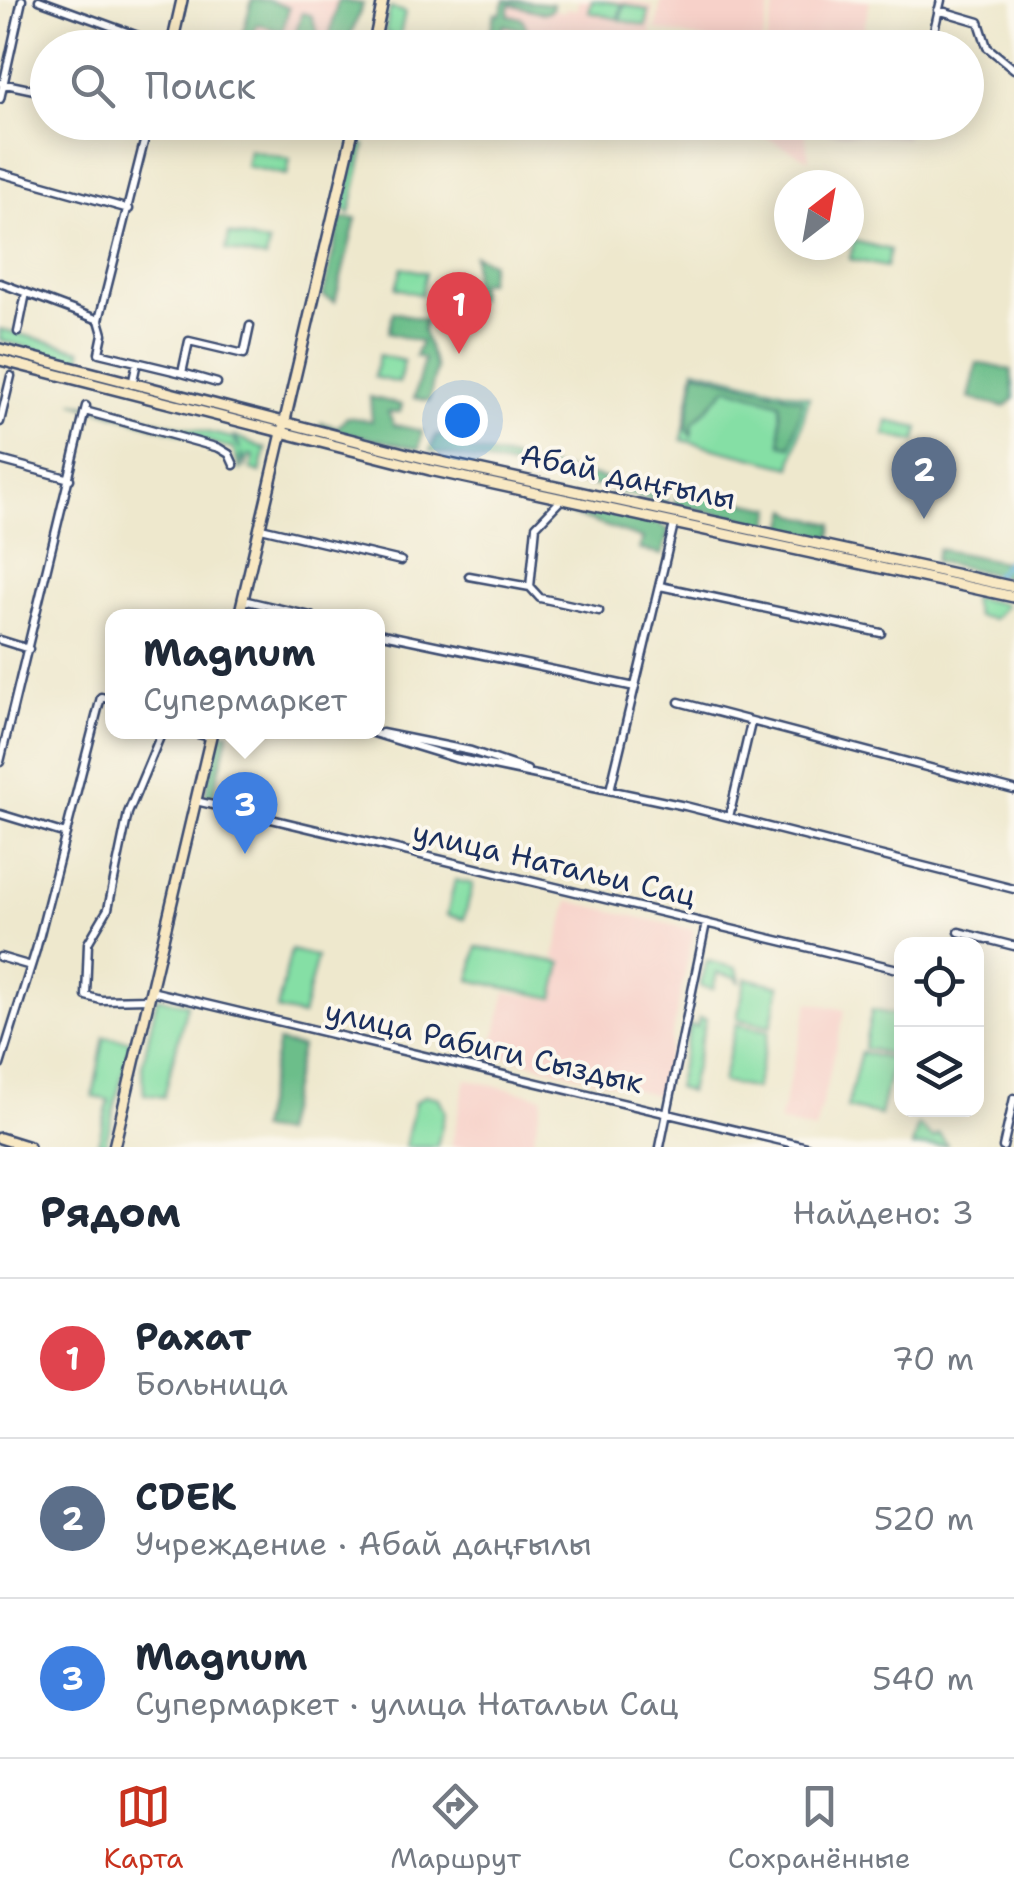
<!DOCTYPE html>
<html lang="ru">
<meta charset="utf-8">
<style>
body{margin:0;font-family:"Shantell Sans",sans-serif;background:#f6f6f7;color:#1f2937}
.controls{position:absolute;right:30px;bottom:30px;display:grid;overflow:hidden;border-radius:20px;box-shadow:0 5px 25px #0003}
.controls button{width:90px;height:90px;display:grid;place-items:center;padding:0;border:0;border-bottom:2px solid #e0e1e3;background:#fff;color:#1f2937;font:50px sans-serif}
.compass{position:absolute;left:774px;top:170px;width:90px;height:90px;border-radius:50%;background:#fff;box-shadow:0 5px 25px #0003;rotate:31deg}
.you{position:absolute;left:462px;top:420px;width:35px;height:35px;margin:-25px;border:8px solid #fff;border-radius:50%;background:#1a73e8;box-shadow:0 0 0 15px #1a73e833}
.badge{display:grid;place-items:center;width:65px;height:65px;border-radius:50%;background:#c8321e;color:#fff;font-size:32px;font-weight:700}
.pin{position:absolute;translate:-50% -82px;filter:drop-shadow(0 2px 5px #0008)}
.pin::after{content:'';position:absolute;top:52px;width:35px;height:30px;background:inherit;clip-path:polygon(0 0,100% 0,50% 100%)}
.popup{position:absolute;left:105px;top:609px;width:280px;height:130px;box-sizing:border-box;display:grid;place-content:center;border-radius:20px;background:#fff;filter:drop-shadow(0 2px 8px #0005);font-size:32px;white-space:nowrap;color:#747a83}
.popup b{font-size:38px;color:#1f2937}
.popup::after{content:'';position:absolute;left:50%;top:100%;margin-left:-20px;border:20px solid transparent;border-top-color:#fff}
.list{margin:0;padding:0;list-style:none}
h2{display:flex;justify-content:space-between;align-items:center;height:130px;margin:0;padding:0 40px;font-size:42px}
h2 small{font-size:32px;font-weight:400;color:#747a83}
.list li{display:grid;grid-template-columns:65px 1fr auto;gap:30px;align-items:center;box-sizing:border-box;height:160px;padding:0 40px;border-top:2px solid #e0e1e3}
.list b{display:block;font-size:38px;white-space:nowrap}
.list p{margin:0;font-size:32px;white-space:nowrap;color:#747a83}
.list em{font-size:32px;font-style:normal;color:#747a83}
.icon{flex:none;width:55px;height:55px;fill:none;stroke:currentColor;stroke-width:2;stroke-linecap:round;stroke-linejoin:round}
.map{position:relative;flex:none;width:1014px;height:1147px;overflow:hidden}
.search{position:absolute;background:#fff;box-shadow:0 5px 25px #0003;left:30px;right:30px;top:30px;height:110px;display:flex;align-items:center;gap:25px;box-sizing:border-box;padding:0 35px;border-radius:55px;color:#747a83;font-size:38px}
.sheet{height:610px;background:#fff}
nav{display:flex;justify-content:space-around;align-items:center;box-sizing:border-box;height:140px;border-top:2px solid #e0e1e3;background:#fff;font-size:28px;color:#747a83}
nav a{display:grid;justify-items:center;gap:5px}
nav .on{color:#c8321e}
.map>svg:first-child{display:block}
.built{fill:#f7d1c9}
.industrial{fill:#d2bfc1}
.green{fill:#85dfa5;stroke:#508782;stroke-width:2.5}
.forest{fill:#6cbe8a;stroke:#447674;stroke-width:2.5}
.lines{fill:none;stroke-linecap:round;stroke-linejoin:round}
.canal{stroke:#5eb1da;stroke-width:6}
.street-casing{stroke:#3b4b6f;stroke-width:11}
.secondary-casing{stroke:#3b4b6f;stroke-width:14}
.street{stroke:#fff;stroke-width:6}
.secondary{stroke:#f8e8c3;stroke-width:9}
.labels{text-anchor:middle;stroke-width:8;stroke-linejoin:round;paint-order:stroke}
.street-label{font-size:30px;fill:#1b2f5e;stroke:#fbf7ec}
</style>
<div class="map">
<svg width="1014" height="1147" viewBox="0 0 1014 1147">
<rect width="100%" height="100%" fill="#fbf7ec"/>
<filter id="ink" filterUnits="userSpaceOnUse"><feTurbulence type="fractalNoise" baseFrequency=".01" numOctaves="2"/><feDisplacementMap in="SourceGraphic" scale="20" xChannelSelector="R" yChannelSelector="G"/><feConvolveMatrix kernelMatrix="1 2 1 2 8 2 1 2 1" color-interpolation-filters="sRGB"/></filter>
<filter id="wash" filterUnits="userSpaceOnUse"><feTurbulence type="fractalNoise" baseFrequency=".0048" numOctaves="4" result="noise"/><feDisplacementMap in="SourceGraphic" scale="40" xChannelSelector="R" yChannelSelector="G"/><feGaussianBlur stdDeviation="2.25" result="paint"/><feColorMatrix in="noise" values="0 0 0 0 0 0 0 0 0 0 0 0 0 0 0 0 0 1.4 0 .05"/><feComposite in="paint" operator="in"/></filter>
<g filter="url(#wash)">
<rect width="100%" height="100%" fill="#eee8cd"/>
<!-- built -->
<path class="built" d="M 252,0 L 354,0 L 337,47 L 239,48 Z
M 503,0 L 565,12 L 567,8 L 576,10 L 579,0 L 626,0 L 653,6 L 650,47 L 493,48 Z
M 661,0 L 772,0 L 761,47 L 739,47 L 656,30 Z
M 776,0 L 870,0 L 860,47 L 765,47 Z
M 749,123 L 809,123 L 805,132 L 809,160 L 748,128 Z
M 569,901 L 694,930 L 659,1096 L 491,1053 L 506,992 L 553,1000 L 562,961 L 554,958 Z
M 809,1002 L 845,1010 L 815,1131 L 779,1122 Z
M 466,1079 L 543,1097 L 531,1147 L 451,1147 Z"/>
<!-- industrial -->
<path class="industrial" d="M 817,123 L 817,122 L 909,123 L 906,138 L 815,132 Z"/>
<!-- green -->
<path class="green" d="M 592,0 L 622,4 L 618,19 L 589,12 Z
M 624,4 L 649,11 L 646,26 L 620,20 Z
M 390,8 L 405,12 L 399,39 L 385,32 Z
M 359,145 L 365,145 L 350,213 L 343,209 Z
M 249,150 L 290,159 L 287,175 L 246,166 Z
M 229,234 L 269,244 L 266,259 L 226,250 Z
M 854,241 L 890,250 L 886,267 L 850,259 Z
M 402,267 L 426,273 L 421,295 L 396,288 Z
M 0,329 L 81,350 L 82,362 L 0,340 Z
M 379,355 L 404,361 L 399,383 L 374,377 Z
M 695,368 L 809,397 L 791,467 L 682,440 Z
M 73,402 L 233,438 L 241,450 L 235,436 L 266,449 L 260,473 L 251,470 L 254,456 L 249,455 L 246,466 L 242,453 L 241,471 L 233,449 Z
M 888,421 L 919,428 L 916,442 L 885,435 Z
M 971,597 L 1004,604 L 1005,606 L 993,619 L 976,616 Z
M 455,880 L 473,884 L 464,919 L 447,915 Z
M 477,947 L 562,963 L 554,998 L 470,980 Z
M 291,950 L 317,957 L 302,1016 L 277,1010 Z
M 707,961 L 737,968 L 740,983 L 736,977 L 717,973 L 713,989 L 700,986 Z
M 746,978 L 780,986 L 771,1026 L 737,1019 Z
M 157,998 L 187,1004 L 164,1097 L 144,1094 L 142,1067 Z
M 872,1010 L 901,1016 L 894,1055 L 864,1048 Z
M 699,1018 L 706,1019 L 689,1092 L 676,1088 L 690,1025 L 697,1027 Z
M 736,1024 L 769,1031 L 755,1089 L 722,1082 Z
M 104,1037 L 131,1041 L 105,1144 L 98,1143 L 109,1100 L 93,1097 Z
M 861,1052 L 893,1060 L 880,1115 L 847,1108 Z
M 426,1095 L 439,1098 L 445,1111 L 437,1147 L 405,1147 L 415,1102 Z
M 918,1125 L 933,1138 L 939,1134 L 947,1145 L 912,1147 Z"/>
<!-- forest -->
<path class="forest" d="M 252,0 L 268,0 L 289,8 L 282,32 L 257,24 L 250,47 L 239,47 Z
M 338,0 L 363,4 L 346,47 L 327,47 Z
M 505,0 L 553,4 L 552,10 L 543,13 L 510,4 L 508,15 L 522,18 L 527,29 L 524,44 L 520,43 L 522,30 L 504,25 L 498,42 L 489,37 L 495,13 L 500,14 Z
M 302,13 L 311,15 L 321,42 L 295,35 Z
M 341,218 L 356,219 L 335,302 L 323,296 Z
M 474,255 L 491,262 L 488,282 L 479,282 L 478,299 L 472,297 Z
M 393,312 L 425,320 L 423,331 L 436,368 L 429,401 L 414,398 L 424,359 L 415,356 L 421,342 L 388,333 Z
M 977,363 L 1011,370 L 1014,399 L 1005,407 L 969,398 Z
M 696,371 L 803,400 L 791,446 L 781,444 L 780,403 L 728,387 L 693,423 L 691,436 L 686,427 Z
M 370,397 L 402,405 L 400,412 L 388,412 L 394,425 L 422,431 L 419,449 L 320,427 L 321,423 L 338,427 L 347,417 L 372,421 Z
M 436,435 L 465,442 L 465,450 L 529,461 L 527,470 L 430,451 Z
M 539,464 L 599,477 L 606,479 L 602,486 L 596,486 L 534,474 Z
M 613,482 L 667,498 L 665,503 L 613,491 L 609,487 Z
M 679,490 L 773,508 L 769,525 L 674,504 Z
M 565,502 L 656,522 L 669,530 L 662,555 L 639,549 L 643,539 L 558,510 Z
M 789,509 L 799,516 L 833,524 L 831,538 L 784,528 Z
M 938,549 L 1014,564 L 1014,579 L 935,561 Z
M 219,732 L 229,732 L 212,800 L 205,795 Z
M 278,1042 L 301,1047 L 282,1134 L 259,1129 Z"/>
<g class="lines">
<!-- canal -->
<path class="canal" d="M 1002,568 L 1008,561 L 1014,562
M 994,577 L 997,573"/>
</g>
</g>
<g filter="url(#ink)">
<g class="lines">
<defs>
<path id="street" d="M 39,0 L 171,48
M 938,10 L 979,22 L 987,47 L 1014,69
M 930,48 L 941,0
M 1,83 L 48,93
M 0,99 L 22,0
M 129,122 L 147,129
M 149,122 L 99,320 L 103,334 L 99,353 L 182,373 L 189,341 L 244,354 L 250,326
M 914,123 L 914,122
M 0,173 L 129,209
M 0,283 L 99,320
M 18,332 L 26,293
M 182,373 L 217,383
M 132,385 L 137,362
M 85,411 L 219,448 L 229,454 L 234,465
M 0,422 L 11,376
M 0,460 L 70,479
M 261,528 L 401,561
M 469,576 L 530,587 L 540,598 L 599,611
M 660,586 L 881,633
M 530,587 L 536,526 L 561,500
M 243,600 L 311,616
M 378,633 L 635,687
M 0,640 L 29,649
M 679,702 L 1014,790
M 188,732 L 211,737
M 370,732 L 455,758 L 685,806 L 1014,889
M 382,733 L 471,751 L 527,770
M 0,762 L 86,406
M 610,790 L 674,524
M 196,801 L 902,970
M 0,814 L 66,834
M 729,817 L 751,723
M 959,932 L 1014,946
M 0,957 L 31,966
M 151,991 L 807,1147
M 149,999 L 101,1000 L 86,996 L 88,943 L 108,909 L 128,813 L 162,732
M 0,1065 L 36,950 L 101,697 L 112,700
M 660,1147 L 706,923
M 1003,1147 L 1014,1098"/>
<path id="secondary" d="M 182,0 L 172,44 L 184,48
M 373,48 L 383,0
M 0,349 L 423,458 L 1014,587
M 0,360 L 430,470 L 1014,597
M 239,616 L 355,122
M 0,1138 L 29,1147
M 114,1147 L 212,732"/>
</defs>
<!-- street casing -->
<use href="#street" class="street-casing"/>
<!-- secondary casing -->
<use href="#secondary" class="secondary-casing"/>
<!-- street -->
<use href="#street" class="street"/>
<!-- secondary -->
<use href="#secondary" class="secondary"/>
</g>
</g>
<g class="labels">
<!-- street labels -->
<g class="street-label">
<text transform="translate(628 477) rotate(12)" y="10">Абай даңғылы</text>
<text transform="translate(554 864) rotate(13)" y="10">улица Натальи Сац</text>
<text transform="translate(484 1047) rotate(13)" y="10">улица Рабиги Сыздык</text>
</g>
</g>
</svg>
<div class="controls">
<button><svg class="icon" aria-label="locate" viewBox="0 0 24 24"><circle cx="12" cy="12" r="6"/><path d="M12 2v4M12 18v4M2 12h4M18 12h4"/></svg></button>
<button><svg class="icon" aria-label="layers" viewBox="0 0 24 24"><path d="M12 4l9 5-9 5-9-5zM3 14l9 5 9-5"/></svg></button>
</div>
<svg class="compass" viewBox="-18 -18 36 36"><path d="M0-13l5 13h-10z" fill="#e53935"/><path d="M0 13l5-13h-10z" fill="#747a83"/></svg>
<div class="you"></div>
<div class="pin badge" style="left:459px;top:354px;background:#e0444e">1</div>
<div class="pin badge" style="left:924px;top:519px;background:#5c6f8a">2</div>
<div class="pin badge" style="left:245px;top:854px;background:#3f7fe0">3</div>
<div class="popup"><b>Magnum</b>Супермаркет</div>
<div class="search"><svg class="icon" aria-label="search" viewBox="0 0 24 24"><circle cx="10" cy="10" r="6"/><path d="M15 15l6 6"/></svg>Поиск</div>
</div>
<section class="sheet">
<h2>Рядом<small>Найдено: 3</small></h2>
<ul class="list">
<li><span class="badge" style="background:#e0444e">1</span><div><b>Рахат</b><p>Больница</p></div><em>70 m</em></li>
<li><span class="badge" style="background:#5c6f8a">2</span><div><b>CDEK</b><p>Учреждение · Абай даңғылы</p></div><em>520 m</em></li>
<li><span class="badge" style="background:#3f7fe0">3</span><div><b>Magnum</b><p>Супермаркет · улица Натальи Сац</p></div><em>540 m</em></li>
</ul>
</section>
<nav>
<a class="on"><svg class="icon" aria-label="map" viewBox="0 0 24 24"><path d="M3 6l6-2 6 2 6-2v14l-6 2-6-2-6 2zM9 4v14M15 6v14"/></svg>Карта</a>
<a><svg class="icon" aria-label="directions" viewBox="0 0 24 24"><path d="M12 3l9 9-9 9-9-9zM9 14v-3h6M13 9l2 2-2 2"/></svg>Маршрут</a>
<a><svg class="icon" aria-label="saved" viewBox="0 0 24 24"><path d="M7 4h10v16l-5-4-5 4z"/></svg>Сохранённые</a>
</nav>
